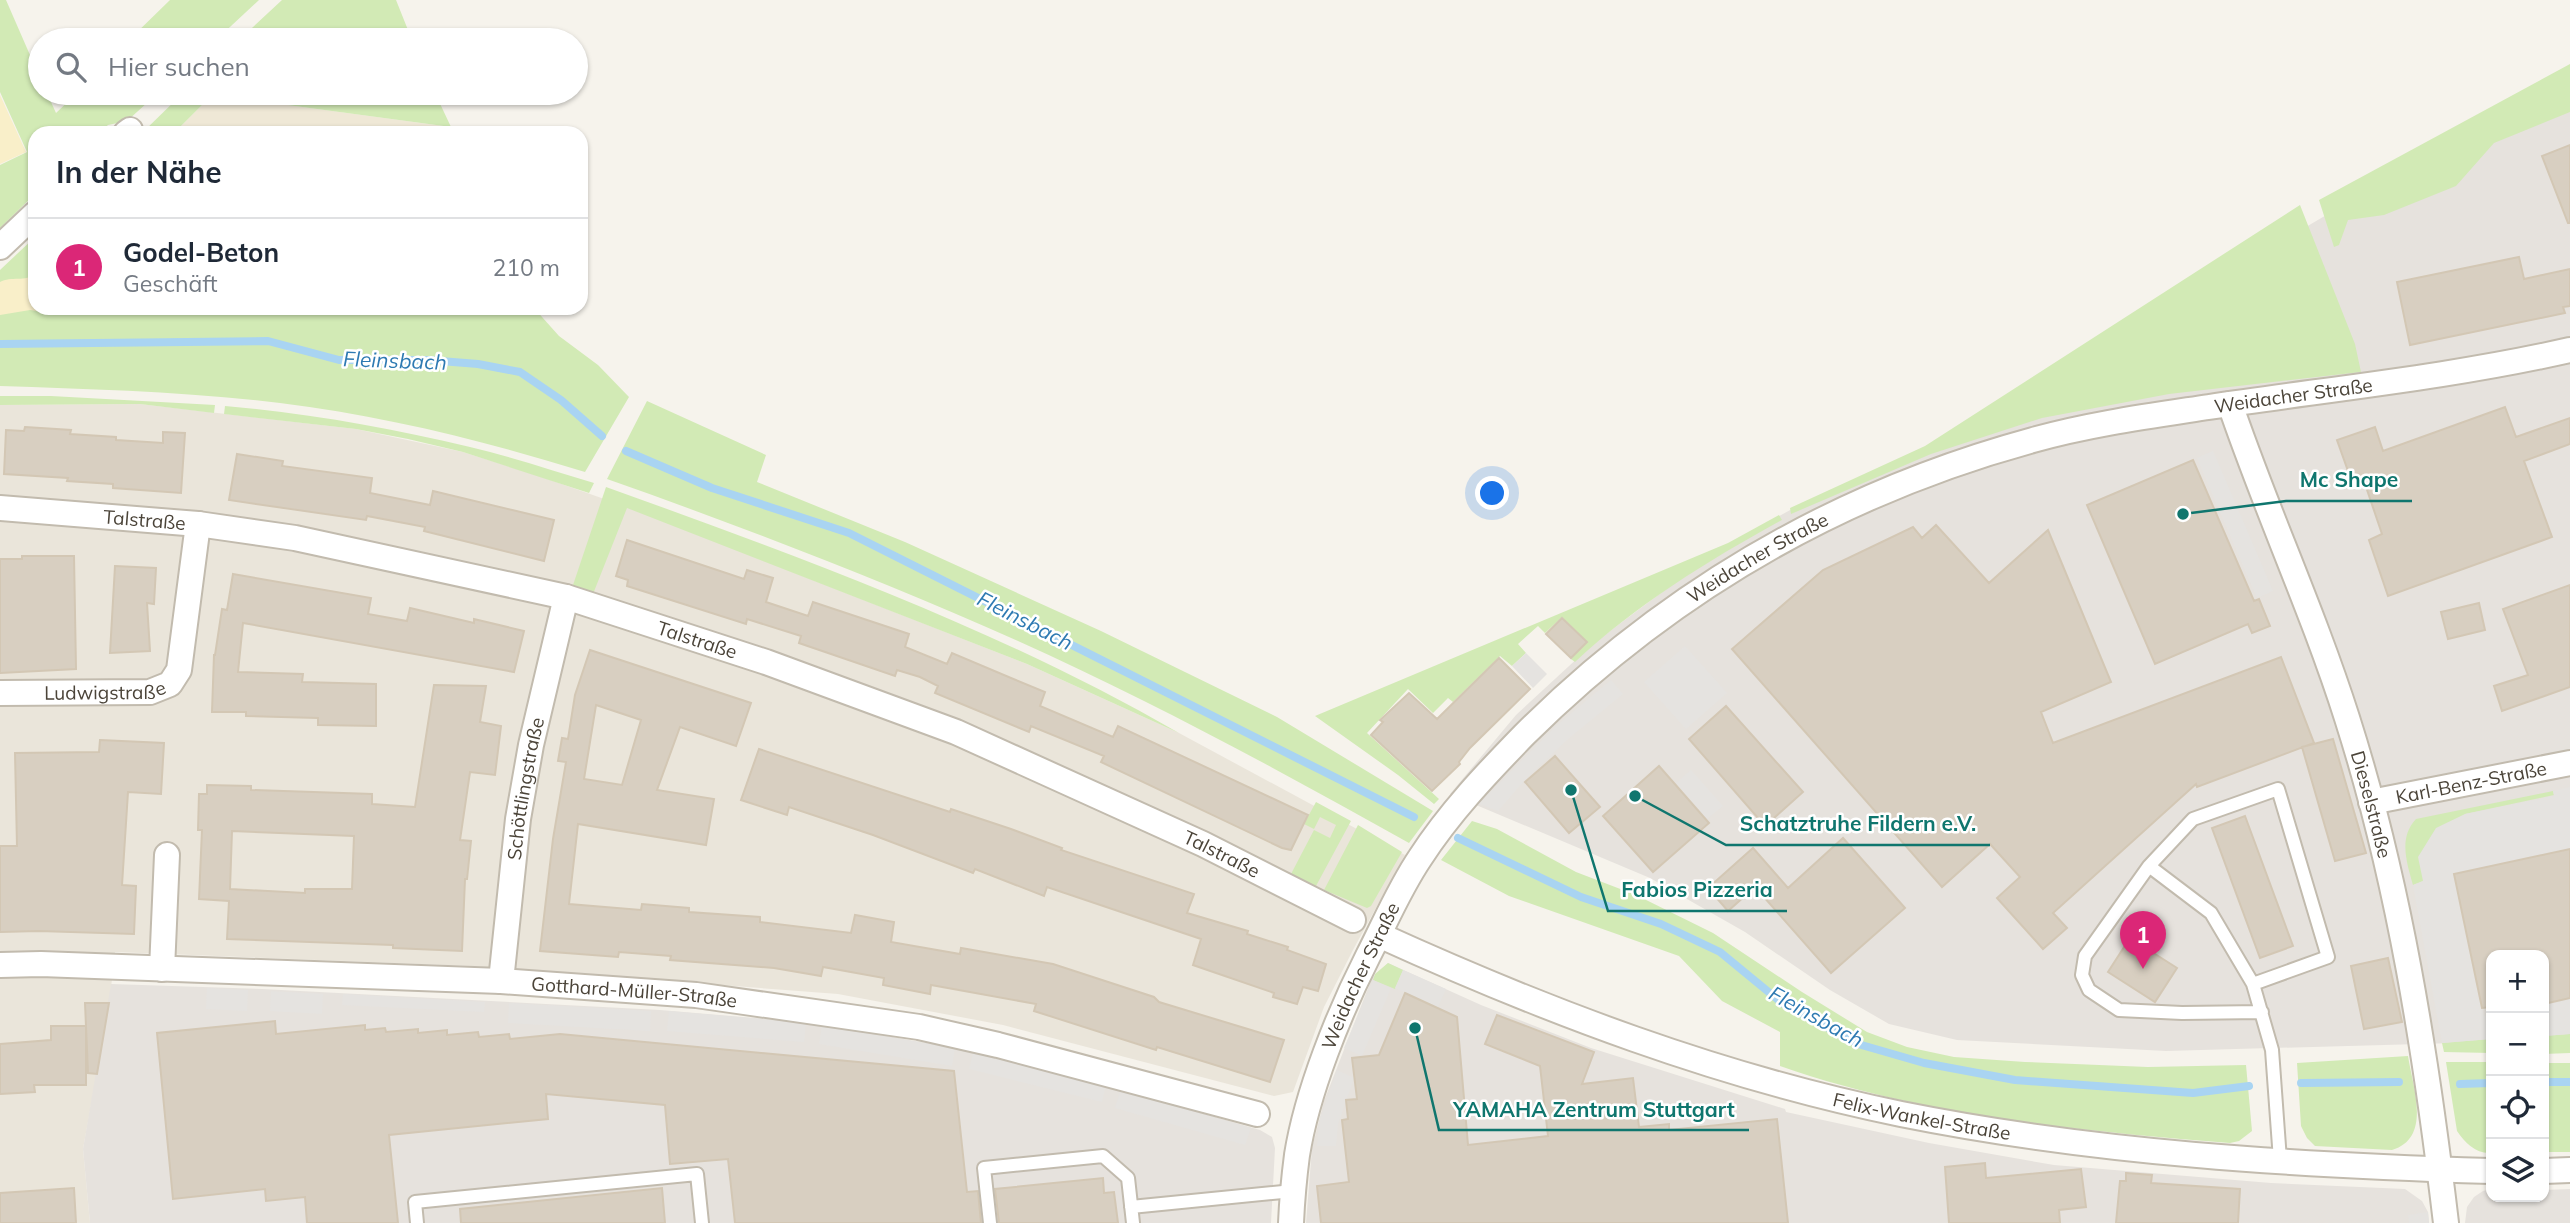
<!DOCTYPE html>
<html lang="de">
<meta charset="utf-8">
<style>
body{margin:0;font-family:Mulish,sans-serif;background:#f2f2f3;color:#1f2937}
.controls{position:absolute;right:21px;bottom:21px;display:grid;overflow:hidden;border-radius:14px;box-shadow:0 2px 5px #0004}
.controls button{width:63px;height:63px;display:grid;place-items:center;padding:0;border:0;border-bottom:2px solid #e0e1e3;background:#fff;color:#1f2937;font:35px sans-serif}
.you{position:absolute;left:1493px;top:494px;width:24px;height:24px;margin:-18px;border:5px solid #fff;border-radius:50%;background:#1a73e8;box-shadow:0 0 0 10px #1a73e833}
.badge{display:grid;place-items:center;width:46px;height:46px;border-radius:50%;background:#db2777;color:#fff;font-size:23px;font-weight:700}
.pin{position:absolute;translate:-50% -58px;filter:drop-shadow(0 2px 4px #0008)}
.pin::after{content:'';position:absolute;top:37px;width:24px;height:21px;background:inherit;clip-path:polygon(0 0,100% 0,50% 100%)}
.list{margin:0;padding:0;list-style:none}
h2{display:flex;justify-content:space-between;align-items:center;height:91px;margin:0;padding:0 28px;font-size:30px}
h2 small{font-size:23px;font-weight:400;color:#747a83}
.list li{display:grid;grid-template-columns:46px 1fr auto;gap:21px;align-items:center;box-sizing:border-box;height:98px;padding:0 28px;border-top:2px solid #e0e1e3}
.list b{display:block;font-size:26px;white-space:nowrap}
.list p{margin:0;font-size:23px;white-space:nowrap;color:#747a83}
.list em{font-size:23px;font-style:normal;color:#747a83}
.icon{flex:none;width:38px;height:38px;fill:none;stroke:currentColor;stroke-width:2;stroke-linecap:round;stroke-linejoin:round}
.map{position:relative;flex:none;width:2570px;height:1223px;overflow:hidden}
.search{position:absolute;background:#fff;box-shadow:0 2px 5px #0004;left:28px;top:28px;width:560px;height:77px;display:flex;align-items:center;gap:18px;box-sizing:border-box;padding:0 24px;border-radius:38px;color:#747a83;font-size:26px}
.panel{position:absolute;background:#fff;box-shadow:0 2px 5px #0004;left:28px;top:126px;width:560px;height:189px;border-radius:21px}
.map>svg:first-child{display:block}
.residential{fill:#eae5da}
.industrial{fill:#e6e2dd}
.education{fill:#efe8d6}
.green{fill:#d2eab5}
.sand{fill:#f9efc9}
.parking{fill:#e5e3e0}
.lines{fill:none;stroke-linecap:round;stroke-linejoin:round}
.stream{stroke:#a9d4f2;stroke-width:8}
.building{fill:#d8cfc1;stroke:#d3c7b4;stroke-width:2;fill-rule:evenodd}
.lane-casing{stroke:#c2bbae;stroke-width:16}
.street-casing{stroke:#c2bbae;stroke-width:28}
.lane{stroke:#fff;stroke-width:12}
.street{stroke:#fff;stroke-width:24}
.labels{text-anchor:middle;stroke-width:5;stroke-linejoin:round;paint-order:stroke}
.street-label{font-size:19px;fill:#4b4439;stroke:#fff}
.water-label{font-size:21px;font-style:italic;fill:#2e7ab2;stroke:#fff}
.leader{fill:none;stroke:#0f766e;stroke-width:2.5}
.callout-dot{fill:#0f766e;stroke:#fff;stroke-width:2.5}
.callout-label{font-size:21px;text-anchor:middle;font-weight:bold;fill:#0f766e;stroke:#fff;stroke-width:5;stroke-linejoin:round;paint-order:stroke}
</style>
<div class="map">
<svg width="2570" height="1223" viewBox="0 0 2570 1223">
<rect width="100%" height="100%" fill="#f6f3ec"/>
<!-- residential -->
<path class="residential" d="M 140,404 L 356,429 L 463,452 L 536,475 L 627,507 L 1027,664 L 1179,733 L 1405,855 L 1354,948 L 1324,1007 L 1293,1092 L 1274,1096 L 1003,1025 L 838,994 L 472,966 L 115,952 L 109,1006 L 83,1149 L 90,1223 L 0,1223 L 0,405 Z"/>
<!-- industrial -->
<path class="industrial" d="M 2570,78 L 2570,1040 L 2544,1041 L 2544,955 L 2491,955 L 2491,1042 L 2166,1051 L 1957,1040 L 1889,1024 L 1830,990 L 1745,932 L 1650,878 L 1450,794 L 1516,715 L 1594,643 L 1721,548 L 1792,509 L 1927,450 L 2481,124 Z
M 1388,963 L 1481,1005 L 1591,1048 L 1785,1109 L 1786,1112 L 1929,1143 L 2054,1165 L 2271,1183 L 2405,1189 L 2422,1201 L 2428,1212 L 2429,1223 L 1306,1223 L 1312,1148 L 1324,1101 L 1372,978 Z
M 111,984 L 262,989 L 660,1010 L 814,1023 L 965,1050 L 1113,1088 L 1260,1130 L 1272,1137 L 1275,1148 L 1271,1223 L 90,1223 L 83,1149 Z
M 2491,1189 L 2491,1197 L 2544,1197 L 2544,1190 L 2570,1189 L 2570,1223 L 2465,1223 L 2467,1207 L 2474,1197 L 2483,1191 Z"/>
<!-- education -->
<path class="education" d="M 212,95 L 451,127 L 453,133 L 180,133 L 181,126 Z"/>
<!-- green -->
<path class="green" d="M 0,0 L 6,0 L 40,78 L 40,93 L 47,93 L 56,113 L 77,93 L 158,93 L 127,121 L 108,125 L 99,133 L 35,133 L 35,194 L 0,228 L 0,165 L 27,152 L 0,92 Z
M 170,0 L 259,0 L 216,40 L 129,40 Z
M 282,0 L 396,0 L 412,40 L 239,40 Z
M 2570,64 L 2570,112 L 2494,143 L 2456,186 L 2384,215 L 2348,220 L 2339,245 L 2334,247 L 2319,200 Z
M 183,93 L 435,93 L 451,127 L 212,95 L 181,126 L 180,133 L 142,133 Z
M 2300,205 L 2355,344 L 2361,372 L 2169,394 L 2042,418 L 1931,454 L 1791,514 L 1790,508 L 1925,446 Z
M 35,237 L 35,308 L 534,308 L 559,336 L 598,365 L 629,397 L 585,472 C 485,441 385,416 280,403 C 188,392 93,389 0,386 L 0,270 Z
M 0,396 L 51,396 L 215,405 L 214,413 L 140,404 L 0,405 Z
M 647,401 L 766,455 L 757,482 L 905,542 L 1101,631 L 1277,717 L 1433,811 L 1409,843 C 1281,771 1151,701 1018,641 C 883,581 746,528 607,479 Z
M 225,406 C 308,413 389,428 470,447 C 512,457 553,471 594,483 L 589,493 L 463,452 L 408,439 L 356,429 L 224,414 Z
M 606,487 C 801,557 999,629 1179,733 L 1027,664 L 627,508 L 593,594 L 572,588 Z
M 1779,515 L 1782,520 C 1709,560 1636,605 1575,662 L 1571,659 L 1587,642 L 1562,617 L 1545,633 L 1538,626 L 1518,644 L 1526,653 L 1512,666 L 1500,656 L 1453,702 L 1448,698 L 1433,713 L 1408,689 L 1367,733 L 1439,799 L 1434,804 L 1398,775 L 1315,716 L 1728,543 Z
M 2553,791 L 2554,795 L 2465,814 L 2423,881 L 2413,885 C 2407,863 2398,838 2416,819 Z
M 1316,802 L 1351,821 L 1316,886 L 1291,874 L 1314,830 L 1330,838 L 1336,825 L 1320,817 L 1314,829 L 1304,824 Z
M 1472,821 L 1497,829 L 1576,872 L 1636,895 L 1713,933 L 1802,992 L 1867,1032 L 1907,1047 L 1954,1057 L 2025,1062 L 2148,1067 L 2246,1065 L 2252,1131 L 2239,1141 L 2230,1143 C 2079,1131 1923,1116 1780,1066 L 1780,1032 L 1722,1001 L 1679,956 L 1509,896 L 1441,860 Z
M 1358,825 L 1402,852 L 1371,906 L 1367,908 L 1324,890 Z
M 1388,963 L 1403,970 L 1395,989 L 1373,980 L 1375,974 Z
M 2570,1034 L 2570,1053 L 2544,1054 L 2544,1036 Z
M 2491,1039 L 2491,1053 L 2444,1052 L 2442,1043 Z
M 2408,1056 C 2413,1088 2432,1138 2392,1150 L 2315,1146 L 2307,1138 L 2301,1126 L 2297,1063 Z
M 2446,1062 L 2491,1062 L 2491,1153 C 2476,1154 2465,1143 2457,1131 Z
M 2544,1063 L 2570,1063 L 2570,1152 L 2544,1152 Z"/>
<!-- sand -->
<path class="sand" d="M 0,95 L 26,152 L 0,164 Z
M 35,274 L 35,308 L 61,308 L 55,314 L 30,310 L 0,315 L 0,282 C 11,276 26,282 35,274 Z"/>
<!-- parking -->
<path class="parking" d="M 2213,451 L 2273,591 L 2257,598 L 2197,458 Z
M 1685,646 L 1727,693 L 1686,729 L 1644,682 Z
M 1526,653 L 1547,674 L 1533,688 L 1512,666 Z
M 1611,680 L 1623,694 L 1568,739 L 1524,781 L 1498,811 L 1479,804 L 1555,727 Z
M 1691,770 L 1723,806 L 1707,819 L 1676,783 Z
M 2570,787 L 2570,849 L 2454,874 L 2484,1016 L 2491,1015 L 2491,1039 L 2442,1043 L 2413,885 L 2423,881 L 2418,857 L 2436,828 L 2465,814 L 2554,796 L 2553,791 Z
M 1403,970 L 1446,989 L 1438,1007 L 1395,988 Z
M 1373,980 L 1391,988 L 1362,1056 L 1344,1048 Z
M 207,988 L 248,990 L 247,1011 L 206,1009 Z
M 271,991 L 323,994 L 322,1014 L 270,1011 Z
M 343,994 L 485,1002 L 484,1012 L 342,1005 Z
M 2570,998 L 2570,1034 L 2544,1036 L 2544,1004 Z
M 509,1003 L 651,1011 L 650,1031 L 508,1023 Z
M 669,1011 L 806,1023 L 804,1042 L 667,1031 Z
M 822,1026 L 955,1048 L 952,1066 L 819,1044 Z
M 973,1053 L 1106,1086 L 1102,1102 L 969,1069 Z
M 1337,1070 L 1354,1078 L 1338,1124 L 1336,1146 L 1317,1146 L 1319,1122 Z
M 1121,1090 L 1251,1128 L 1245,1145 L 1115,1108 Z
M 2428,1212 L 2429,1223 L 2409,1223 L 2408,1215 Z"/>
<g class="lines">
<!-- stream -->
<path class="stream" d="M 0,344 L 268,341 L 339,360 L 428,360 L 478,364 L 520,372 L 561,400 L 602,436
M 626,451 L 712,488 L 849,533 L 1414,817
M 1458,838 L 1581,897 L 1661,924 L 1720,952 L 1782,1003 L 1858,1044 L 1924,1063 L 2015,1080 L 2193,1093 L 2249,1086
M 2544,1082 L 2570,1082
M 2301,1083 L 2399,1082
M 2460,1084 L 2491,1083"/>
</g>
<!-- building -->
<path class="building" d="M 2570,145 L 2570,223 L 2568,223 L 2542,156 Z
M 2519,257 L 2524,279 L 2570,269 L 2570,306 L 2563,307 L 2565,313 L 2410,345 L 2397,282 Z
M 2505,407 L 2516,437 L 2570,418 L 2570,444 L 2524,461 L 2552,537 L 2388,596 L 2369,540 L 2382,534 L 2364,481 L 2353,485 L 2337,440 L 2375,427 L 2383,451 Z
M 25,427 L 71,430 L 70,434 L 116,437 L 116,440 L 163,443 L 163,432 L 185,433 L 181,493 L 113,488 L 113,484 L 67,481 L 68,478 L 4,474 L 6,430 L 24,431 Z
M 237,454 L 283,461 L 282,466 L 372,478 L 370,493 L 430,505 L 433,491 L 554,520 L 544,561 L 424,531 L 425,527 L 367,516 L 366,520 L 229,500 Z
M 2193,460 L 2254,601 L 2259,599 L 2270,626 L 2252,633 L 2248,624 L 2155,664 L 2087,505 Z
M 1936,525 L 1989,583 L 2048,530 L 2111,682 L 2041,712 L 2053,743 L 2281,657 L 2314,743 L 2197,787 L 2196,784 L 2053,913 L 2067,928 L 2043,949 L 1997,898 L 2020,877 L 1990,844 L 1942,887 L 1732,649 L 1823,570 L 1913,527 L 1922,538 Z
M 627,540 L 744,579 L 747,570 L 773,578 L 766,602 L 808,616 L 813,602 L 909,634 L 905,647 L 947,664 L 952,653 L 1011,678 L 1045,692 L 1040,706 L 1113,737 L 1118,726 L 1308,815 L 1291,850 L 1282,848 L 1101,762 L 1104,756 L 1031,726 L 1029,732 L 935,693 L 938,686 L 920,677 L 897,670 L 895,676 L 799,643 L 801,636 L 747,619 L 746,624 L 627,586 L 628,580 L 616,576 Z
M 22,556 L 74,556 L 76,669 L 0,673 L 0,559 L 22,559 Z
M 115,566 L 156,568 L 154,604 L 147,603 L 150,651 L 110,653 Z
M 233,574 L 371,598 L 368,614 L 407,621 L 410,608 L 474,623 L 474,619 L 524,631 L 514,672 L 243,623 L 238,672 L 303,674 L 302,682 L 376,684 L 376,726 L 318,725 L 318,718 L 246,716 L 246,712 L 212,712 L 214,655 L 215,655 L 222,609 L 227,610 Z
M 2570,585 L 2570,687 L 2502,711 L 2494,686 L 2528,675 L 2503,609 Z
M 2479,603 L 2485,630 L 2448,639 L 2441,612 Z
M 1562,618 L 1587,642 L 1571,658 L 1546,634 Z
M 590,650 L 751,703 L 736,746 L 680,727 L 657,790 L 714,799 L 706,845 L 578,824 L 569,904 L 641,910 L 642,904 L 689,908 L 689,912 L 760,917 L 760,922 L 851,933 L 855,915 L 894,922 L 891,942 L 960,954 L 961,948 L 1053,964 L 1154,997 L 1159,1002 L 1284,1040 L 1270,1082 L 1157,1047 L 1156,1050 L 1034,1011 L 1036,1004 L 931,985 L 930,994 L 883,985 L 884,978 L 823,967 L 821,976 L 774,968 L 670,960 L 671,956 L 619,952 L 618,957 L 540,951 L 553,839 L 566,762 L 558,761 L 562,738 L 568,739 L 575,695 ZM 596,705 L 641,720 L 622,785 L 584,779 Z
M 1499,658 L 1530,689 L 1470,748 L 1459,762 L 1460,764 L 1432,791 L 1371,735 L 1383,722 L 1380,720 L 1409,693 L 1437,719 Z
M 434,685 L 486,686 L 480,722 L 501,726 L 495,775 L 470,772 L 460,840 L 471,841 L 467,879 L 465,879 L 462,951 L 393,948 L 393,945 L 227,939 L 229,901 L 199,899 L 202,830 L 198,830 L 199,794 L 207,794 L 207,785 L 251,786 L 251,790 L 372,794 L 372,804 L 415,807 ZM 232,831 L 354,836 L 352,889 L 305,889 L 305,893 L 230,889 Z
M 1726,706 L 1803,792 L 1765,826 L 1689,739 Z
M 2333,739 L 2366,853 L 2335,861 L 2302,747 Z
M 100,740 L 164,743 L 161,794 L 128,792 L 122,885 L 136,886 L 134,934 L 39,931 L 0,932 L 0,846 L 17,846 L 15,753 L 99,752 Z
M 759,749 L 950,812 L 951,809 L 1011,829 L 1062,848 L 1061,850 L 1194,894 L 1187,913 L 1248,931 L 1247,934 L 1288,947 L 1287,950 L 1326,964 L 1318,991 L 1303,987 L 1297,1004 L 1273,997 L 1274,993 L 1193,965 L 1201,939 L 1047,887 L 1044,896 L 975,869 L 973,873 L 873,835 L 789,807 L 787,815 L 741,800 Z
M 1555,756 L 1600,807 L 1569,833 L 1525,782 Z
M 1659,766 L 1709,823 L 1653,872 L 1603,816 Z
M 2245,816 L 2293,946 L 2260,958 L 2212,828 Z
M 1843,838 L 1905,908 L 1831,973 L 1755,887 L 1728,911 L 1708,888 L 1753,848 L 1788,888 Z
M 2570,849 L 2570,998 L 2544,1004 L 2544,955 L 2491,955 L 2491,1007 L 2482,1008 L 2454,874 Z
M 2130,938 L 2177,968 L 2155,1002 L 2108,972 Z
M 2388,958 L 2402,1022 L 2364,1029 L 2351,966 Z
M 1405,993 L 1457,1017 L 1468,1145 L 1548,1136 L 1540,1066 L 1485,1044 L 1497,1015 L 1594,1052 L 1582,1084 L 1633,1078 L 1639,1127 L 1669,1124 L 1669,1130 L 1777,1119 L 1788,1223 L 1321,1223 L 1317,1186 L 1349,1182 L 1342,1120 L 1348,1119 L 1346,1100 L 1357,1099 L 1352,1058 L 1379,1055 Z
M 85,1003 L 109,1003 L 97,1074 L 88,1073 Z
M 275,1021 L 276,1034 L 365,1025 L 365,1030 L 385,1028 L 386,1032 L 418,1029 L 418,1033 L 447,1030 L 447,1035 L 478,1032 L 479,1037 L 509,1034 L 510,1039 L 560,1034 L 954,1071 L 967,1192 L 978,1191 L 981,1223 L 735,1223 L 728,1159 L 670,1164 L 665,1105 L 546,1094 L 548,1119 L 389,1135 L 398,1223 L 307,1223 L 305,1197 L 266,1201 L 265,1189 L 173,1199 L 157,1033 Z
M 51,1026 L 86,1026 L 86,1085 L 34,1085 L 35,1092 L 0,1094 L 0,1044 L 51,1040 Z
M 1985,1163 L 1986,1178 L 2081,1169 L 2086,1207 L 2059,1210 L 2060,1223 L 1949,1223 L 1945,1167 Z
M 2126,1173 L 2152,1175 L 2151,1183 L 2240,1189 L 2238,1223 L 2116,1223 L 2120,1181 L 2126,1181 Z
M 1103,1178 L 1104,1193 L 1114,1192 L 1118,1223 L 999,1223 L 995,1189 Z
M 74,1188 L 76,1223 L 0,1223 L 0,1193 Z
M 662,1188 L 665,1223 L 461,1223 L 460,1209 Z"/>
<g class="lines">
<defs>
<path id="lane" d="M 2149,866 L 2193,819 L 2278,789 L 2328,957 L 2253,984
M 2262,1012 L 2182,1013 L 2119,1010 L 2089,990 L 2082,975 L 2085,956 L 2149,866 L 2211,913 L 2253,984 L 2272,1050 L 2280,1160
M 1131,1207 L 1293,1191
M 417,1223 L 415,1202 L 697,1174 L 702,1223
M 990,1223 L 984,1168 L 1103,1156 L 1128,1178 L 1133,1223"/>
<g id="street">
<path d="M 126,133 L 130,130"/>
<path d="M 0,247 L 35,214"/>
<path id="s1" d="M 2230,404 C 2266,510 2313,611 2347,718 C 2399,881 2426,1053 2446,1223"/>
<path id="s2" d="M 0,508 L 198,524 L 295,538 L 566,597 L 766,662 L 956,732 L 1203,844 L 1353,920"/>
<path id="s3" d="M 0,693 L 150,692 L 170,684 L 179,670 L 198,524"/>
<path id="s4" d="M 2371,802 L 2570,763"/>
<path id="s5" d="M 1379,935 C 1546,1011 1720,1077 1901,1114 C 2095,1153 2294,1165 2491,1171"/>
<path id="s6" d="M 0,965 L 41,964 L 501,981 L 696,995 L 919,1027 L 998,1045 L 1257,1114"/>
<path d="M 162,969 L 167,855"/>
<path id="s7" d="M 501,981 L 518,819 L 531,745 L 566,597"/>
<path d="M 2544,1171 L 2570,1170"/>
<path id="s8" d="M 1291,1223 C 1292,1200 1294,1178 1297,1155 C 1307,1092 1339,1013 1368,956 C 1385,923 1399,889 1420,858 C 1449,813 1487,773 1524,735 C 1668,592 1838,493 2033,440 C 2090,424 2150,416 2209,407 C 2330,389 2451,377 2570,350"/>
</g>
</defs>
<!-- lane casing -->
<use href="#lane" class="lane-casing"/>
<!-- street casing -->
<use href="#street" class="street-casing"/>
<!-- lane -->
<use href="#lane" class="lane"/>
<!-- street -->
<use href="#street" class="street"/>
</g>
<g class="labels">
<!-- street labels -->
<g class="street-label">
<text dy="7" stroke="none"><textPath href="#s8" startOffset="1412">Weidacher Straße</textPath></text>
<text dy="7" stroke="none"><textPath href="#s2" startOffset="145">Talstraße</textPath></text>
<text dy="7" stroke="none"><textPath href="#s8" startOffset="847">Weidacher Straße</textPath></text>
<text dy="7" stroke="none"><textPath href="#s2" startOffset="712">Talstraße</textPath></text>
<text dy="7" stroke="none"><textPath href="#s3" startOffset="105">Ludwigstraße</textPath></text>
<text dy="7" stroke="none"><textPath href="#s4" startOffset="102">Karl-Benz-Straße</textPath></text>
<text dy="7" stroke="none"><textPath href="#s7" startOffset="194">Schöttlingstraße</textPath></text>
<text dy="7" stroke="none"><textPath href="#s1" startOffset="425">Dieselstraße</textPath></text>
<text dy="7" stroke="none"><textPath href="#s2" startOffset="1279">Talstraße</textPath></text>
<text dy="7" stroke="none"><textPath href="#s8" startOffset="259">Weidacher Straße</textPath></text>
<text dy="7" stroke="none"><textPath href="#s6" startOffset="635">Gotthard-Müller-Straße</textPath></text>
<text dy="7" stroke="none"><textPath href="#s5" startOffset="574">Felix-Wankel-Straße</textPath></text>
</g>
<!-- water labels -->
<g class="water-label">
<text transform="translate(395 361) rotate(2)" y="7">Fleinsbach</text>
<text transform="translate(1025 621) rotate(27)" y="7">Fleinsbach</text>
<text transform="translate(1816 1017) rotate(29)" y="7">Fleinsbach</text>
</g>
</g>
<!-- callouts -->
<path class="leader" d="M2183 514L2286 501H2412M1635 796L1726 845H1990M1571 790L1608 911H1787M1415 1028L1439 1130H1749"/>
<g class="callout-dot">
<circle cx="2183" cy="514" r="7"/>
<circle cx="1635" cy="796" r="7"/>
<circle cx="1571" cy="790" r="7"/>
<circle cx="1415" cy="1028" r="7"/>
</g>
<g class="callout-label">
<text x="2349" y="487">Mc Shape</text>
<text x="1858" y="831">Schatztruhe Fildern e.V.</text>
<text x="1697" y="897">Fabios Pizzeria</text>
<text x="1594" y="1117">YAMAHA Zentrum Stuttgart</text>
</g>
</svg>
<div class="controls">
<button>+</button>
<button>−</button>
<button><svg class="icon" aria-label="locate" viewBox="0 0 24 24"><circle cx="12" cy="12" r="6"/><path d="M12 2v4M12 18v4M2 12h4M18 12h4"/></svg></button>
<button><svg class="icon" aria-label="layers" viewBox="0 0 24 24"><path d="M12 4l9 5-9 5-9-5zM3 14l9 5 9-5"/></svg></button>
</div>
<div class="you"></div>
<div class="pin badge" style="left:2143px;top:969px">1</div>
<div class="search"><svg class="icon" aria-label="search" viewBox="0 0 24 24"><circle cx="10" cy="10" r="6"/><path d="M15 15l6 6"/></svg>Hier suchen</div>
<section class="panel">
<h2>In der Nähe<small></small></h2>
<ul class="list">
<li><span class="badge">1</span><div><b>Godel-Beton</b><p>Geschäft</p></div><em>210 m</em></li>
</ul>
</section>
</div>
